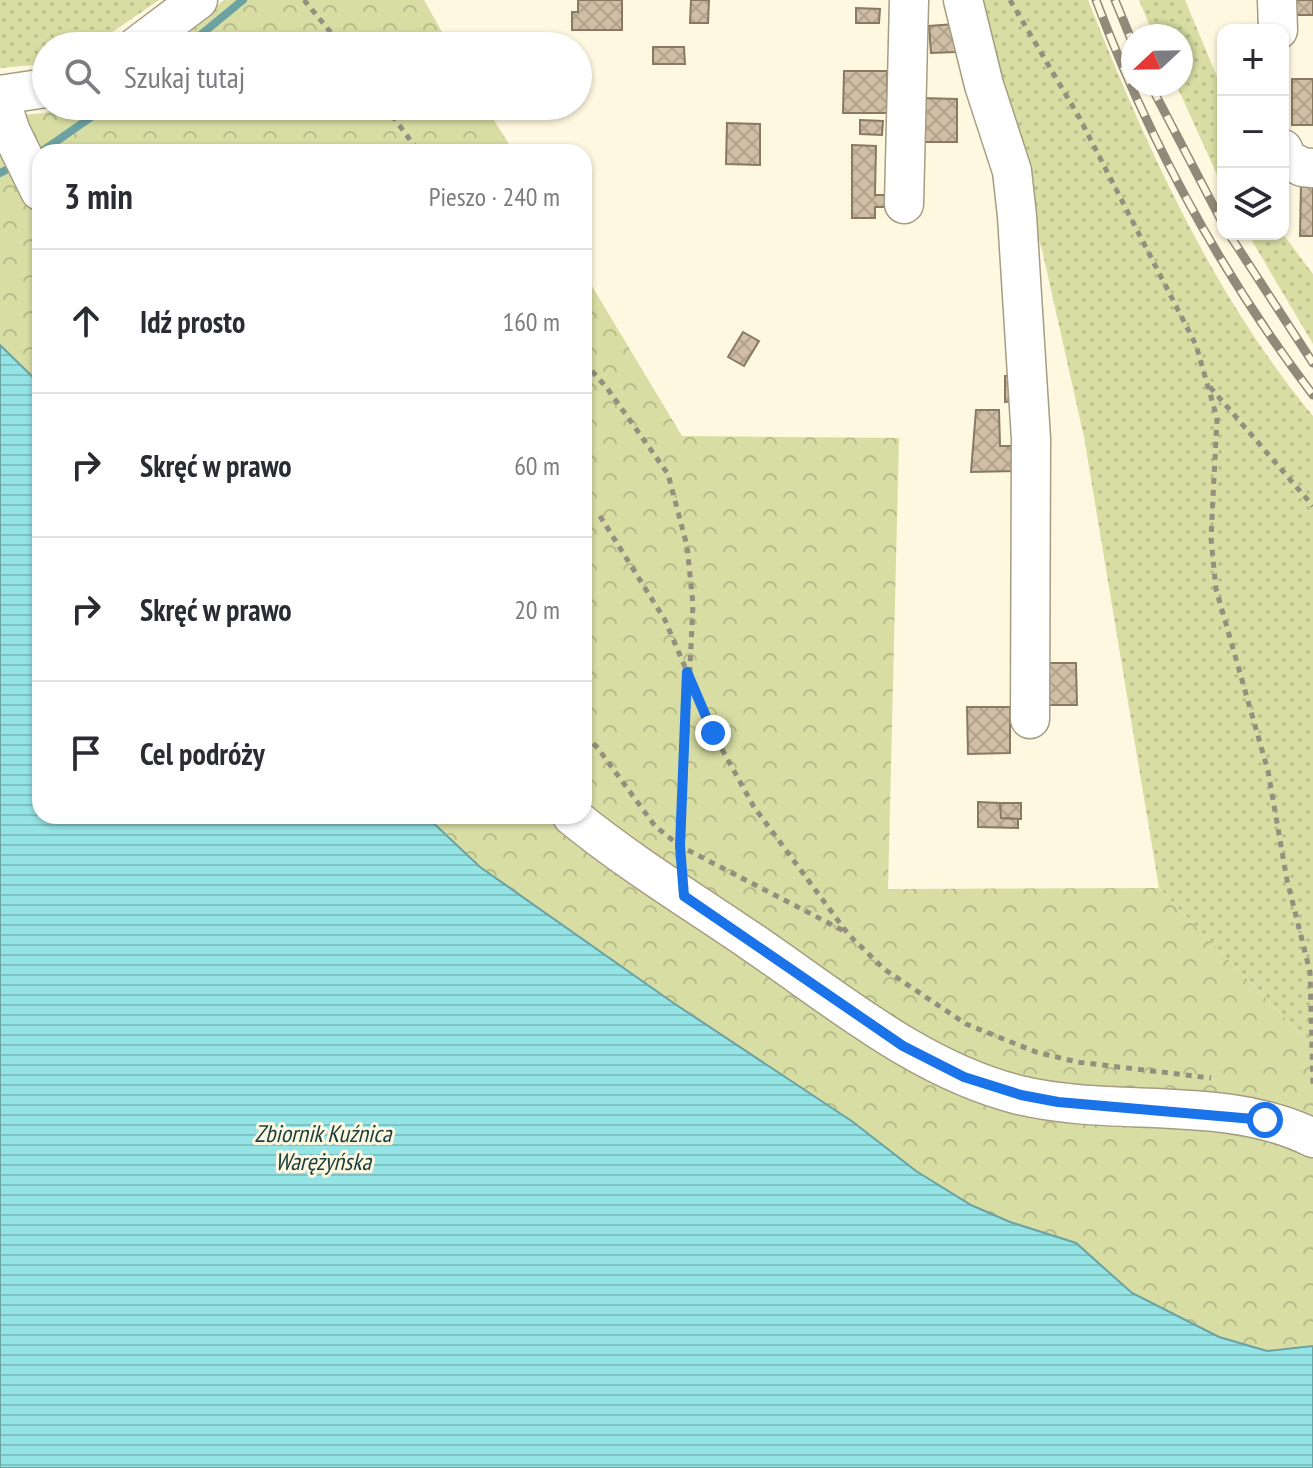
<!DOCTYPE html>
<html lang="pl">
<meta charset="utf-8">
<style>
body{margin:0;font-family:"PT Sans Narrow",sans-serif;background:#f7f7f7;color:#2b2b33}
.controls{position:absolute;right:24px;top:24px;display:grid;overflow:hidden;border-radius:16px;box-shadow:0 2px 6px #0004}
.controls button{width:72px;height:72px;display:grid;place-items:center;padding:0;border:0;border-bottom:2px solid #e1e1e2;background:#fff;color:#2b2b33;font:40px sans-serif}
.compass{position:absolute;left:1121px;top:24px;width:72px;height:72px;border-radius:50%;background:#fff;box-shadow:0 2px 6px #0004;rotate:248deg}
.stop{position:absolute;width:24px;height:24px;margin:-18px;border:6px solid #1a73e8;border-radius:50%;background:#fff}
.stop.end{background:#1a73e8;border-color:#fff;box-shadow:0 2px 8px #0008}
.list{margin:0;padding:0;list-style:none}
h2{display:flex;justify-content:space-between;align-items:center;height:104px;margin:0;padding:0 32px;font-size:34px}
h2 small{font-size:26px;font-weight:400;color:#7c7c81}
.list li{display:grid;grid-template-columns:52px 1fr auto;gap:24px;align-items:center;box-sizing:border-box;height:144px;padding:0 32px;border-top:2px solid #e1e1e2}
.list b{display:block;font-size:30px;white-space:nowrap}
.list em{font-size:26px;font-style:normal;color:#7c7c81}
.icon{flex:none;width:44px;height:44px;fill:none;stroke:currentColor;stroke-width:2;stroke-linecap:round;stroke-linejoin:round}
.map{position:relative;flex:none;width:1313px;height:1468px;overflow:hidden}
.search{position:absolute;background:#fff;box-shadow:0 2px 6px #0004;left:32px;top:32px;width:560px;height:88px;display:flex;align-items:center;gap:20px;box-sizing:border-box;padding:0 28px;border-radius:44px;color:#7c7c81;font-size:30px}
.panel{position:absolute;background:#fff;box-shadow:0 2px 6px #0004;left:32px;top:144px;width:560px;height:680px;border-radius:24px}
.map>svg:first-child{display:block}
.grass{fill:url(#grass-dots)}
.park{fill:url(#park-crowns)}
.water{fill:url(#water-rules);stroke:#6ca3a2;stroke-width:2}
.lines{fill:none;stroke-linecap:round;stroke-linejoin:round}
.stream{stroke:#6ca3a2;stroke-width:8}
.building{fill:url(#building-cross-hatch);stroke:#897961;stroke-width:2}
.minor-casing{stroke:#a59d81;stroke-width:41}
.path{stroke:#948f7e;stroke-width:5;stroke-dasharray:6 6;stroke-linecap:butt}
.minor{stroke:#fff;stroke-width:38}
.rail-casing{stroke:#8f8a79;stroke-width:9}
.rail{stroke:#fff8e0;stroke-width:6;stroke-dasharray:18;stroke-linecap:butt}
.route{stroke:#1a73e8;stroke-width:10}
.labels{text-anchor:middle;stroke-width:6;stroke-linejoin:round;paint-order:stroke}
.water-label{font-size:24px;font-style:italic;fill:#183e3f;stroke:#fff8e0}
</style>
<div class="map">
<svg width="1313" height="1468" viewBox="0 0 1313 1468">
<defs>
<pattern id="grass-dots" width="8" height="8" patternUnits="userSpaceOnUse" patternTransform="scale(2)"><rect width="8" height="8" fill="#d7dda3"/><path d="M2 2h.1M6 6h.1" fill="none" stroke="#b8bc8b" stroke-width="1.8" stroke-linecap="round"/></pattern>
<pattern id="park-crowns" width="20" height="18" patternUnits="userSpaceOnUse" patternTransform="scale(2)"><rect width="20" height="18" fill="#d7dda3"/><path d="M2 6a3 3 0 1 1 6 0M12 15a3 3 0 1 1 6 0" fill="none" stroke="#b8bc8b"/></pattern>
<pattern id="water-rules" width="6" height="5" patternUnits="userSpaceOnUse" patternTransform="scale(2)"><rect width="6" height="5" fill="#94e3e5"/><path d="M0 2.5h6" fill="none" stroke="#7fc2c3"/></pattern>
<pattern id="building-cross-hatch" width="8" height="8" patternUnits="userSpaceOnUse" patternTransform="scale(2)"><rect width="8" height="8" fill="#cfbea5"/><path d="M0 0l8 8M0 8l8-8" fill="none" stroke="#b1a28c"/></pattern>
</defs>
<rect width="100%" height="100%" fill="#fff8e0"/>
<!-- grass -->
<path class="grass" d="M 0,0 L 159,0 L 92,46 L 46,46 L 46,64 L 0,68 Z
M 971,0 L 1088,0 C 1146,146 1212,294 1313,416 L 1313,1047 L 1159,888 L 1084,437 L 1043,254 Z
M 1139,0 L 1185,0 L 1223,91 L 1223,188 L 1176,84 L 1181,84 L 1181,36 L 1154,36 Z
M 1248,234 L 1283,234 L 1313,274 L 1313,344 Z"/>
<!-- park -->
<path class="park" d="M 224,0 L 424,0 L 450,46 L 164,46 Z
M 63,106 L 485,106 L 514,152 L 40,152 L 40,384 L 0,345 L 0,117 L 44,113 Z
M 584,273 L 682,436 L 899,438 L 888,889 L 1159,888 L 1313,1047 L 1313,1346 L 1267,1351 L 1219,1337 L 1132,1293 L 1076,1243 L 1010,1222 L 971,1205 L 916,1171 L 853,1122 L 672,1002 L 480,867 L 426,816 L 584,816 Z"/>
<!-- water -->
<path class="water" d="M 0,345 L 40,384 L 40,816 L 426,816 L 480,867 L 672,1002 L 853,1122 L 916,1171 L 971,1205 L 1010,1222 L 1076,1243 L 1132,1293 L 1219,1337 L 1267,1351 L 1313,1346 L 1313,1468 L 0,1468 Z"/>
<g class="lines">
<!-- stream -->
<path class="stream" d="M 187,46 L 243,0
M 41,152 L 107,106
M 0,173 L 6,170"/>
</g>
<!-- building -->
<path class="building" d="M 578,0 L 622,0 L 622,30 L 572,30 L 572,12 L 578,12 Z
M 691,0 L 709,0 L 708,23 L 690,23 Z
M 1290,0 L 1313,0 L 1313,15 L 1290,15 Z
M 856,8 L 880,9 L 879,23 L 856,23 Z
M 954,24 L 956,52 L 931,53 L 929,26 Z
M 653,47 L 684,47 L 685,64 L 653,64 Z
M 844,71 L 887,71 L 887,113 L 843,113 Z
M 1292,79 L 1313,79 L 1313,125 L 1292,125 Z
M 921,98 L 957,99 L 957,142 L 921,142 Z
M 860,120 L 883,121 L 882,135 L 860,134 Z
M 727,123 L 760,124 L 760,165 L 726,164 Z
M 852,145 L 876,146 L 875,195 L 886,195 L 886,207 L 875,207 L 875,218 L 852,218 Z
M 1301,183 L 1313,184 L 1313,236 L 1300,236 Z
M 743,332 L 759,341 L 744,366 L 728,357 Z
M 1005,376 L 1019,376 L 1020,401 L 1005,402 Z
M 976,410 L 999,410 L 1000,446 L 1016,446 L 1017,471 L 971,472 Z
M 1040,663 L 1076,663 L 1077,705 L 1040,705 Z
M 967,707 L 1010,707 L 1010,753 L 968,754 Z
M 978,802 L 1000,803 L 1001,818 L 1018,819 L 1018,828 L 978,827 Z
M 1000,803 L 1021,803 L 1021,819 L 1001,818 Z"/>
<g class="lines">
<defs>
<path id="minor" d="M 963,0 L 984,85 L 1012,171 L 1017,216 L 1031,439 L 1030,719
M 1277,0 L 1278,30
M 137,46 L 198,0
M 0,95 L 46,88
M 0,99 L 11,132 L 40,191
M 1283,149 L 1287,159 L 1302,167 L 1313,168
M 904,204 L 909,0
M 572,816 C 628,862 692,901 752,942 C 836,999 919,1070 1019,1095 C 1113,1118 1226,1094 1313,1138"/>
</defs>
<!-- minor casing -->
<use href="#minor" class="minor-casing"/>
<!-- path -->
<path class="path" d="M 304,0 L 342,46
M 1010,0 L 1079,117 L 1196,345 L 1217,418 L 1211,538 L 1216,589 L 1268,771 L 1287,880 L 1310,972 L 1313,1084
M 385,106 L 419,152
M 584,362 L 607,388 L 668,474 L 687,546 L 693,604 L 681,857
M 1210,387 L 1313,506
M 600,516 L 665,620 L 713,733 L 754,807 L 848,934 L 884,969 L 966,1024 L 1036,1052 L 1077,1062 L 1211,1078
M 584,736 L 597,747 L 655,826 L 680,846 L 844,931"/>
<!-- minor -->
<use href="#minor" class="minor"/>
<defs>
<path id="rail" d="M 1096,0 C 1149,141 1222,275 1313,395
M 1115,0 L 1133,44
M 1150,84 L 1223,224
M 1229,234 L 1313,363"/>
</defs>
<!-- rail casing -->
<use href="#rail" class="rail-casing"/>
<!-- rail -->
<use href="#rail" class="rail"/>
</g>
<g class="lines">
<!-- route -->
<path class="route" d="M 713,733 L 687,672 L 680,846 L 684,896 L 903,1046 L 964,1077 L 1021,1095 L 1058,1102 L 1265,1120"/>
</g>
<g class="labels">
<!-- water labels -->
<g class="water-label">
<text x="323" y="1142">Zbiornik Kuźnica<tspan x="323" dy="28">Warężyńska</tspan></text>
</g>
</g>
</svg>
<div class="controls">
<button>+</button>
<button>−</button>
<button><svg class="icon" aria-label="layers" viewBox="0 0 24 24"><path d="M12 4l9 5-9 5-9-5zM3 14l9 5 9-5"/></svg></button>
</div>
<svg class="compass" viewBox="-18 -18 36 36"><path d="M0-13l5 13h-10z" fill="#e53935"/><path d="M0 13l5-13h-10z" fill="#7c7c81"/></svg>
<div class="stop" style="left:1265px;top:1120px"></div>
<div class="stop end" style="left:713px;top:733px"></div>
<div class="search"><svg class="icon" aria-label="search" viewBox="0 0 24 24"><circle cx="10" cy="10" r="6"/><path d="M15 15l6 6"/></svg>Szukaj tutaj</div>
<section class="panel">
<h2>3 min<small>Pieszo · 240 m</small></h2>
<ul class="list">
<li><svg class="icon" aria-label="ahead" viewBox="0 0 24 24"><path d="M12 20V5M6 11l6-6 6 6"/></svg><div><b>Idź prosto</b></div><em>160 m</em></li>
<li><svg class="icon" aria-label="right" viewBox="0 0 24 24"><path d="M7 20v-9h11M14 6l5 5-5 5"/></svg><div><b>Skręć w prawo</b></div><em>60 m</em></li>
<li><svg class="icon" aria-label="right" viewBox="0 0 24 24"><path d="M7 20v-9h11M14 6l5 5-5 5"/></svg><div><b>Skręć w prawo</b></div><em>20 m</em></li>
<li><svg class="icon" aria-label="arrive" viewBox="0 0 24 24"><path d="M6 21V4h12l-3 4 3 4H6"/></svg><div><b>Cel podróży</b></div></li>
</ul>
</section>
</div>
